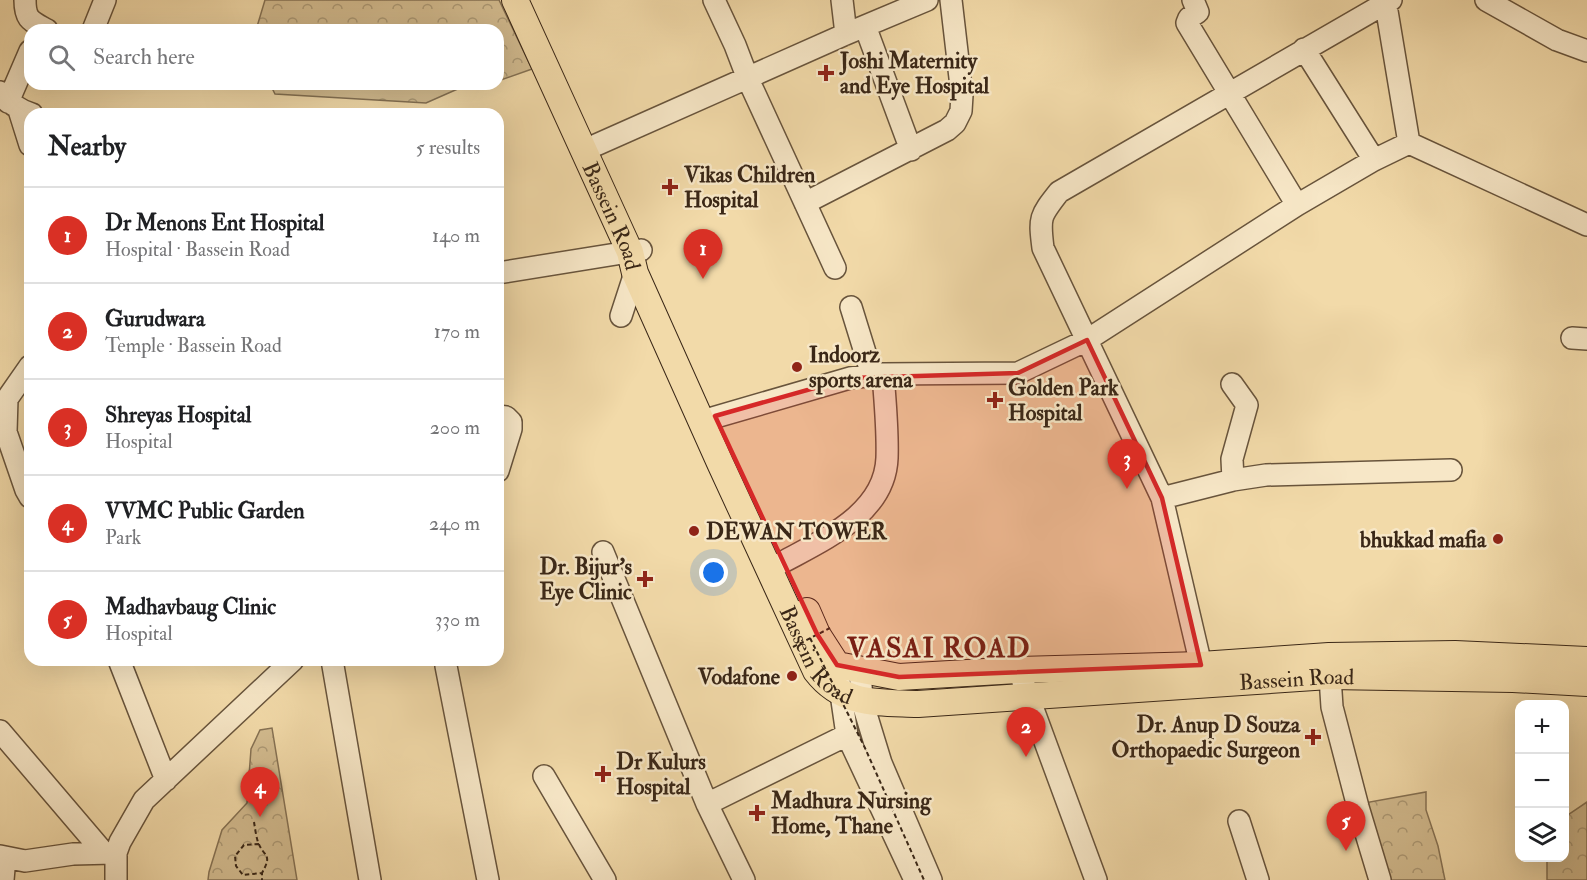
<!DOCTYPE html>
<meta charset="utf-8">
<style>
body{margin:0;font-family:"IM FELL Double Pica",serif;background:#f2f2f2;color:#202124}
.controls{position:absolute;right:18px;bottom:18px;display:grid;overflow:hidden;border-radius:12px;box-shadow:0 6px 24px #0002}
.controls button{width:54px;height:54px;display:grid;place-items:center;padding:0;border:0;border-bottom:2px solid #e0e0e0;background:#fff;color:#202124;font:30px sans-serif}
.you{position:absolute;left:714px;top:573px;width:21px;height:21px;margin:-15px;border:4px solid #fff;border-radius:50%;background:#1a73e8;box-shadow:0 0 0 9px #1a73e833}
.badge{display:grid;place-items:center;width:39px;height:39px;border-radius:50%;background:#d93025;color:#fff;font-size:20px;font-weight:700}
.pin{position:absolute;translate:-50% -50px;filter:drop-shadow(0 2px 3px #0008)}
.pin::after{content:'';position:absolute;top:32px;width:21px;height:18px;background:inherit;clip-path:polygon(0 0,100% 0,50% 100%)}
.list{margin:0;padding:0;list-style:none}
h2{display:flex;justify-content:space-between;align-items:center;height:78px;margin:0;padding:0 24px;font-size:26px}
h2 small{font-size:20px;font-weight:400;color:#757577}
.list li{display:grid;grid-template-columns:39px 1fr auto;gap:18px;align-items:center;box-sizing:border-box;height:96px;padding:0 24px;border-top:2px solid #e0e0e0}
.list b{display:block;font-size:22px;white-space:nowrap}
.list p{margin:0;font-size:20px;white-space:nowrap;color:#757577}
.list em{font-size:20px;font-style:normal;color:#757577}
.icon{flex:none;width:33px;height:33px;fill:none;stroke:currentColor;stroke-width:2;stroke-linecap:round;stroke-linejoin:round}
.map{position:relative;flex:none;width:1587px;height:880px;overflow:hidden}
.search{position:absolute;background:#fff;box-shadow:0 6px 24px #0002;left:24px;top:24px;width:480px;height:66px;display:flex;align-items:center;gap:15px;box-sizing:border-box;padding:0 21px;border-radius:18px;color:#757577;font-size:22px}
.panel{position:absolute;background:#fff;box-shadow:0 6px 24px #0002;left:24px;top:108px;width:480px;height:558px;border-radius:18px}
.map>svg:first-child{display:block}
.park{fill:url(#park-crowns);stroke:#867254;stroke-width:1.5}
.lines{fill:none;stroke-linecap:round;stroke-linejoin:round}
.minor-casing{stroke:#68543c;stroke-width:24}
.major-casing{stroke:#3a2717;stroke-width:28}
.path{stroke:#3a2717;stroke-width:2;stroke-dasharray:4.5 3;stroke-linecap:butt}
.minor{stroke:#f7e7c7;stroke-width:21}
.major{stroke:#f2daa9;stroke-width:26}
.path-bridge{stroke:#3a2717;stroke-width:2;stroke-dasharray:4.5 3;stroke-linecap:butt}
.marked{fill:#d62828;fill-opacity:0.2;stroke:#d62828;stroke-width:4.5;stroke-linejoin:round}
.poi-dot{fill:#8f2418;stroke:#f7e7c7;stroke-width:2}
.labels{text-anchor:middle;stroke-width:5;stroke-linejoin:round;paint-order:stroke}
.poi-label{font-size:22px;font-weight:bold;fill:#3a2717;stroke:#f7e7c7;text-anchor:start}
.street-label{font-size:22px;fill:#3a2717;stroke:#f7e7c7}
.district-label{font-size:28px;font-weight:bold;letter-spacing:1.5px;fill:#7a1f14;stroke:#f7e7c7}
</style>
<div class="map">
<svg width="1587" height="880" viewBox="0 0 1587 880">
<defs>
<pattern id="park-crowns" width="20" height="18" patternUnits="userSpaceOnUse" patternTransform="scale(1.5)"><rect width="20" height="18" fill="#d3bc90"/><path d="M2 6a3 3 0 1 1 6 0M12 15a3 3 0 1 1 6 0" fill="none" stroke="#ac9975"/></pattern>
</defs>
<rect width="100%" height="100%" fill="#f2daa9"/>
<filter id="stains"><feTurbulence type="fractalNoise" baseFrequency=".00333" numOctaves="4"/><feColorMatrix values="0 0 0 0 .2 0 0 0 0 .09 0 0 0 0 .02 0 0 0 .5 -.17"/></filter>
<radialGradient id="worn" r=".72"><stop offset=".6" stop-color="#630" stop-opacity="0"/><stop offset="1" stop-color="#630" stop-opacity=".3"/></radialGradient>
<!-- park -->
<path class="park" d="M 265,0 L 499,0 L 532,69 L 498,81 L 498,30 L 256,30 Z
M 270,84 L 469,84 L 426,103 L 275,94 Z
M 272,728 L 297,880 L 208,880 L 209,872 L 222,830 L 247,803 L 251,749 L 260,730 Z
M 1426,792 L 1426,810 L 1438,846 L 1445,880 L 1387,880 L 1364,803 Z
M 1587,802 L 1587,880 L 1547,880 L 1547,858 L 1564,858 L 1565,817 Z"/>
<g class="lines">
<defs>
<path id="minor" d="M 25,0 C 25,20 31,21 47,30
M 714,0 L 735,45 L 748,79 L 835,268
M 842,0 L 846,34
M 1193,0 L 1198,12 L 1189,18 L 1187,23 L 1297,205
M 1486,0 L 1557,40 L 1587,51
M 865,26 L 911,150
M 93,30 L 105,0
M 1304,49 L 1374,160
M 0,92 C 9,103 18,110 32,114
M 8,102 L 30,51
M 19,110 L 30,145
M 1409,143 L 1587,225
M 596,145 L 846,34 L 927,0
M 805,203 L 947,130 L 955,123 L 961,111 L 962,95 L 951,0
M 498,273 L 641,250
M 851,307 L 872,375
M 621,316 L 635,273
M 1572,338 L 1587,339
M 30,366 L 7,399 L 6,432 L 26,490 L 30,497
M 1232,384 L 1247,405 L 1232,459 L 1233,480
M 498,416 L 506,417 L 511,422 L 511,429 L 498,471
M 702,421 L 850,378 L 883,374 L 1018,373 L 1087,340 L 1297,205 L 1374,160 L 1409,143 L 1386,5
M 1162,498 L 1233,480 L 1266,475 L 1451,470
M 603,552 L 707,804 L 744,880
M 783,562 C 825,539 885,513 887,458 C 888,430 885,402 883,374
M 119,660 L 166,780
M 332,660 L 370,880
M 447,660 L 446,666 L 488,880
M 1329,662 L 1332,707 L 1358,807 L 1380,880
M 860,669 L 862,701 L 881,763 L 931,880
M 1204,678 L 1162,498 L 1043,248 C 1039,217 1040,216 1059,192 L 1391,0
M 839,680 L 847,735 L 915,880
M 1023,682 L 1096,880
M 0,731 L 104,853
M 544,776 L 605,880
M 707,804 L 847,735
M 1239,821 L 1258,880
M 0,856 L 25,861 L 73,854 L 113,853
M 3,880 L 5,857
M 116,880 L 116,853 L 120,842 L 144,800 L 293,660"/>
<g id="major">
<path id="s1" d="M 515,0 L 630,252 L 635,273 L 720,463 L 816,671 C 843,706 878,702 918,704 L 1329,676 L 1513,679 L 1587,683"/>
<path d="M 807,611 L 817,634 L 837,665 L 899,677 L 1019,670 L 1201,665 L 1329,656 L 1455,654 L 1587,660"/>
</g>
</defs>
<!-- minor casing -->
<use href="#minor" class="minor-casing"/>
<!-- major casing -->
<use href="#major" class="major-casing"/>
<!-- path -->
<path class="path" d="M 254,822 C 255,828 256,836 258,842 C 264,858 273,853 262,873
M 259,844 L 244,845 L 235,856 L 236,866 L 243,875 L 262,873 L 262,880"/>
<!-- minor -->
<use href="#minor" class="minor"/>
<!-- major -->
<use href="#major" class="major"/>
<!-- path-bridge -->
<path class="path-bridge" d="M 810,638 L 865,748 L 924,880
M 793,647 L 830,628"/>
</g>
<!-- marked area -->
<path class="marked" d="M 1087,340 L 1162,498 L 1201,665 L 899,677 L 837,665 L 817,634 L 715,416 L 850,378 L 1018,373 Z"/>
<!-- markers -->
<g class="poi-dot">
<path d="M823 64h6v6h6v6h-6v6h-6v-6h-6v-6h6z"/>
<path d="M667 178h6v6h6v6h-6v6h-6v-6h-6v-6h6z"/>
<circle cx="797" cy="367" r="6"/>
<path d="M992 391h6v6h6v6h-6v6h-6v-6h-6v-6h6z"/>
<circle cx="694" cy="531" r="6"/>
<circle cx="1498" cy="539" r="6"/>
<path d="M642 570h6v6h6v6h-6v6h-6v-6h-6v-6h6z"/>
<circle cx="792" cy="676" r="6"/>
<path d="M1310 728h6v6h6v6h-6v6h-6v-6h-6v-6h6z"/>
<path d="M600 765h6v6h6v6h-6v6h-6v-6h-6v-6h6z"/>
<path d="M754 804h6v6h6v6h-6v6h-6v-6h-6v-6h6z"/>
</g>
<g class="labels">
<!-- poi labels -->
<g class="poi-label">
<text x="840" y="68">Joshi Maternity<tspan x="840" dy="25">and Eye Hospital</tspan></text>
<text x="684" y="182">Vikas Children<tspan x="684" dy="25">Hospital</tspan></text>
<text x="809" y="362">Indoorz<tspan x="809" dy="25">sports arena</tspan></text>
<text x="1008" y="395">Golden Park<tspan x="1008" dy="25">Hospital</tspan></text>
<text x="706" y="539">DEWAN TOWER</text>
<text x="1486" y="547" text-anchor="end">bhukkad mafia</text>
<text x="632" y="574" text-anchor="end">Dr. Bijur's<tspan x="632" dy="25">Eye Clinic</tspan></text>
<text x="780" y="684" text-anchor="end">Vodafone</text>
<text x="1300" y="732" text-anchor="end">Dr. Anup D Souza<tspan x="1300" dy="25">Orthopaedic Surgeon</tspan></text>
<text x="616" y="769">Dr Kulurs<tspan x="616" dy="25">Hospital</tspan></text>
<text x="771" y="808">Madhura Nursing<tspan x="771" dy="25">Home, Thane</tspan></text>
</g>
<!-- street labels -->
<g class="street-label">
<text dy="8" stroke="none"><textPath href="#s1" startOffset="237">Bassein Road</textPath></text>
<text dy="8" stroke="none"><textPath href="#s1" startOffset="723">Bassein Road</textPath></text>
<text dy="8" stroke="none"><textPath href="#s1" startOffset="1227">Bassein Road</textPath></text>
</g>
<!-- district labels -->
<g class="district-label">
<text x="939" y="657">VASAI ROAD</text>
</g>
</g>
<rect width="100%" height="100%" filter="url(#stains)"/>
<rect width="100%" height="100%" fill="url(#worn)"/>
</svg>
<div class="controls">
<button>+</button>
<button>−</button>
<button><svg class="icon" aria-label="layers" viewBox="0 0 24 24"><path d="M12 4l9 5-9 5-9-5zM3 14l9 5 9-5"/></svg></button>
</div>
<div class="you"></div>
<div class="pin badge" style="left:703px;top:279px">1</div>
<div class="pin badge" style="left:1026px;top:757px">2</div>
<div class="pin badge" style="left:1127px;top:489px">3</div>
<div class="pin badge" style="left:260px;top:817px">4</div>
<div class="pin badge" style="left:1346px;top:851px">5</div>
<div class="search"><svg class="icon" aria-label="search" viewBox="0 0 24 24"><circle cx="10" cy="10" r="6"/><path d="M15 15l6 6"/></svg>Search here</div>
<section class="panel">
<h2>Nearby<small>5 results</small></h2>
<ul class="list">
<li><span class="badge">1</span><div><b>Dr Menons Ent Hospital</b><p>Hospital · Bassein Road</p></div><em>140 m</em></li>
<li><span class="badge">2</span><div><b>Gurudwara</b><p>Temple · Bassein Road</p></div><em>170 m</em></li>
<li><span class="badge">3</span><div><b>Shreyas Hospital</b><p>Hospital</p></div><em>200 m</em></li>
<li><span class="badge">4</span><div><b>VVMC Public Garden</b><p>Park</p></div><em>240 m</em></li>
<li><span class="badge">5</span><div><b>Madhavbaug Clinic</b><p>Hospital</p></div><em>330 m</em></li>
</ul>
</section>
</div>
